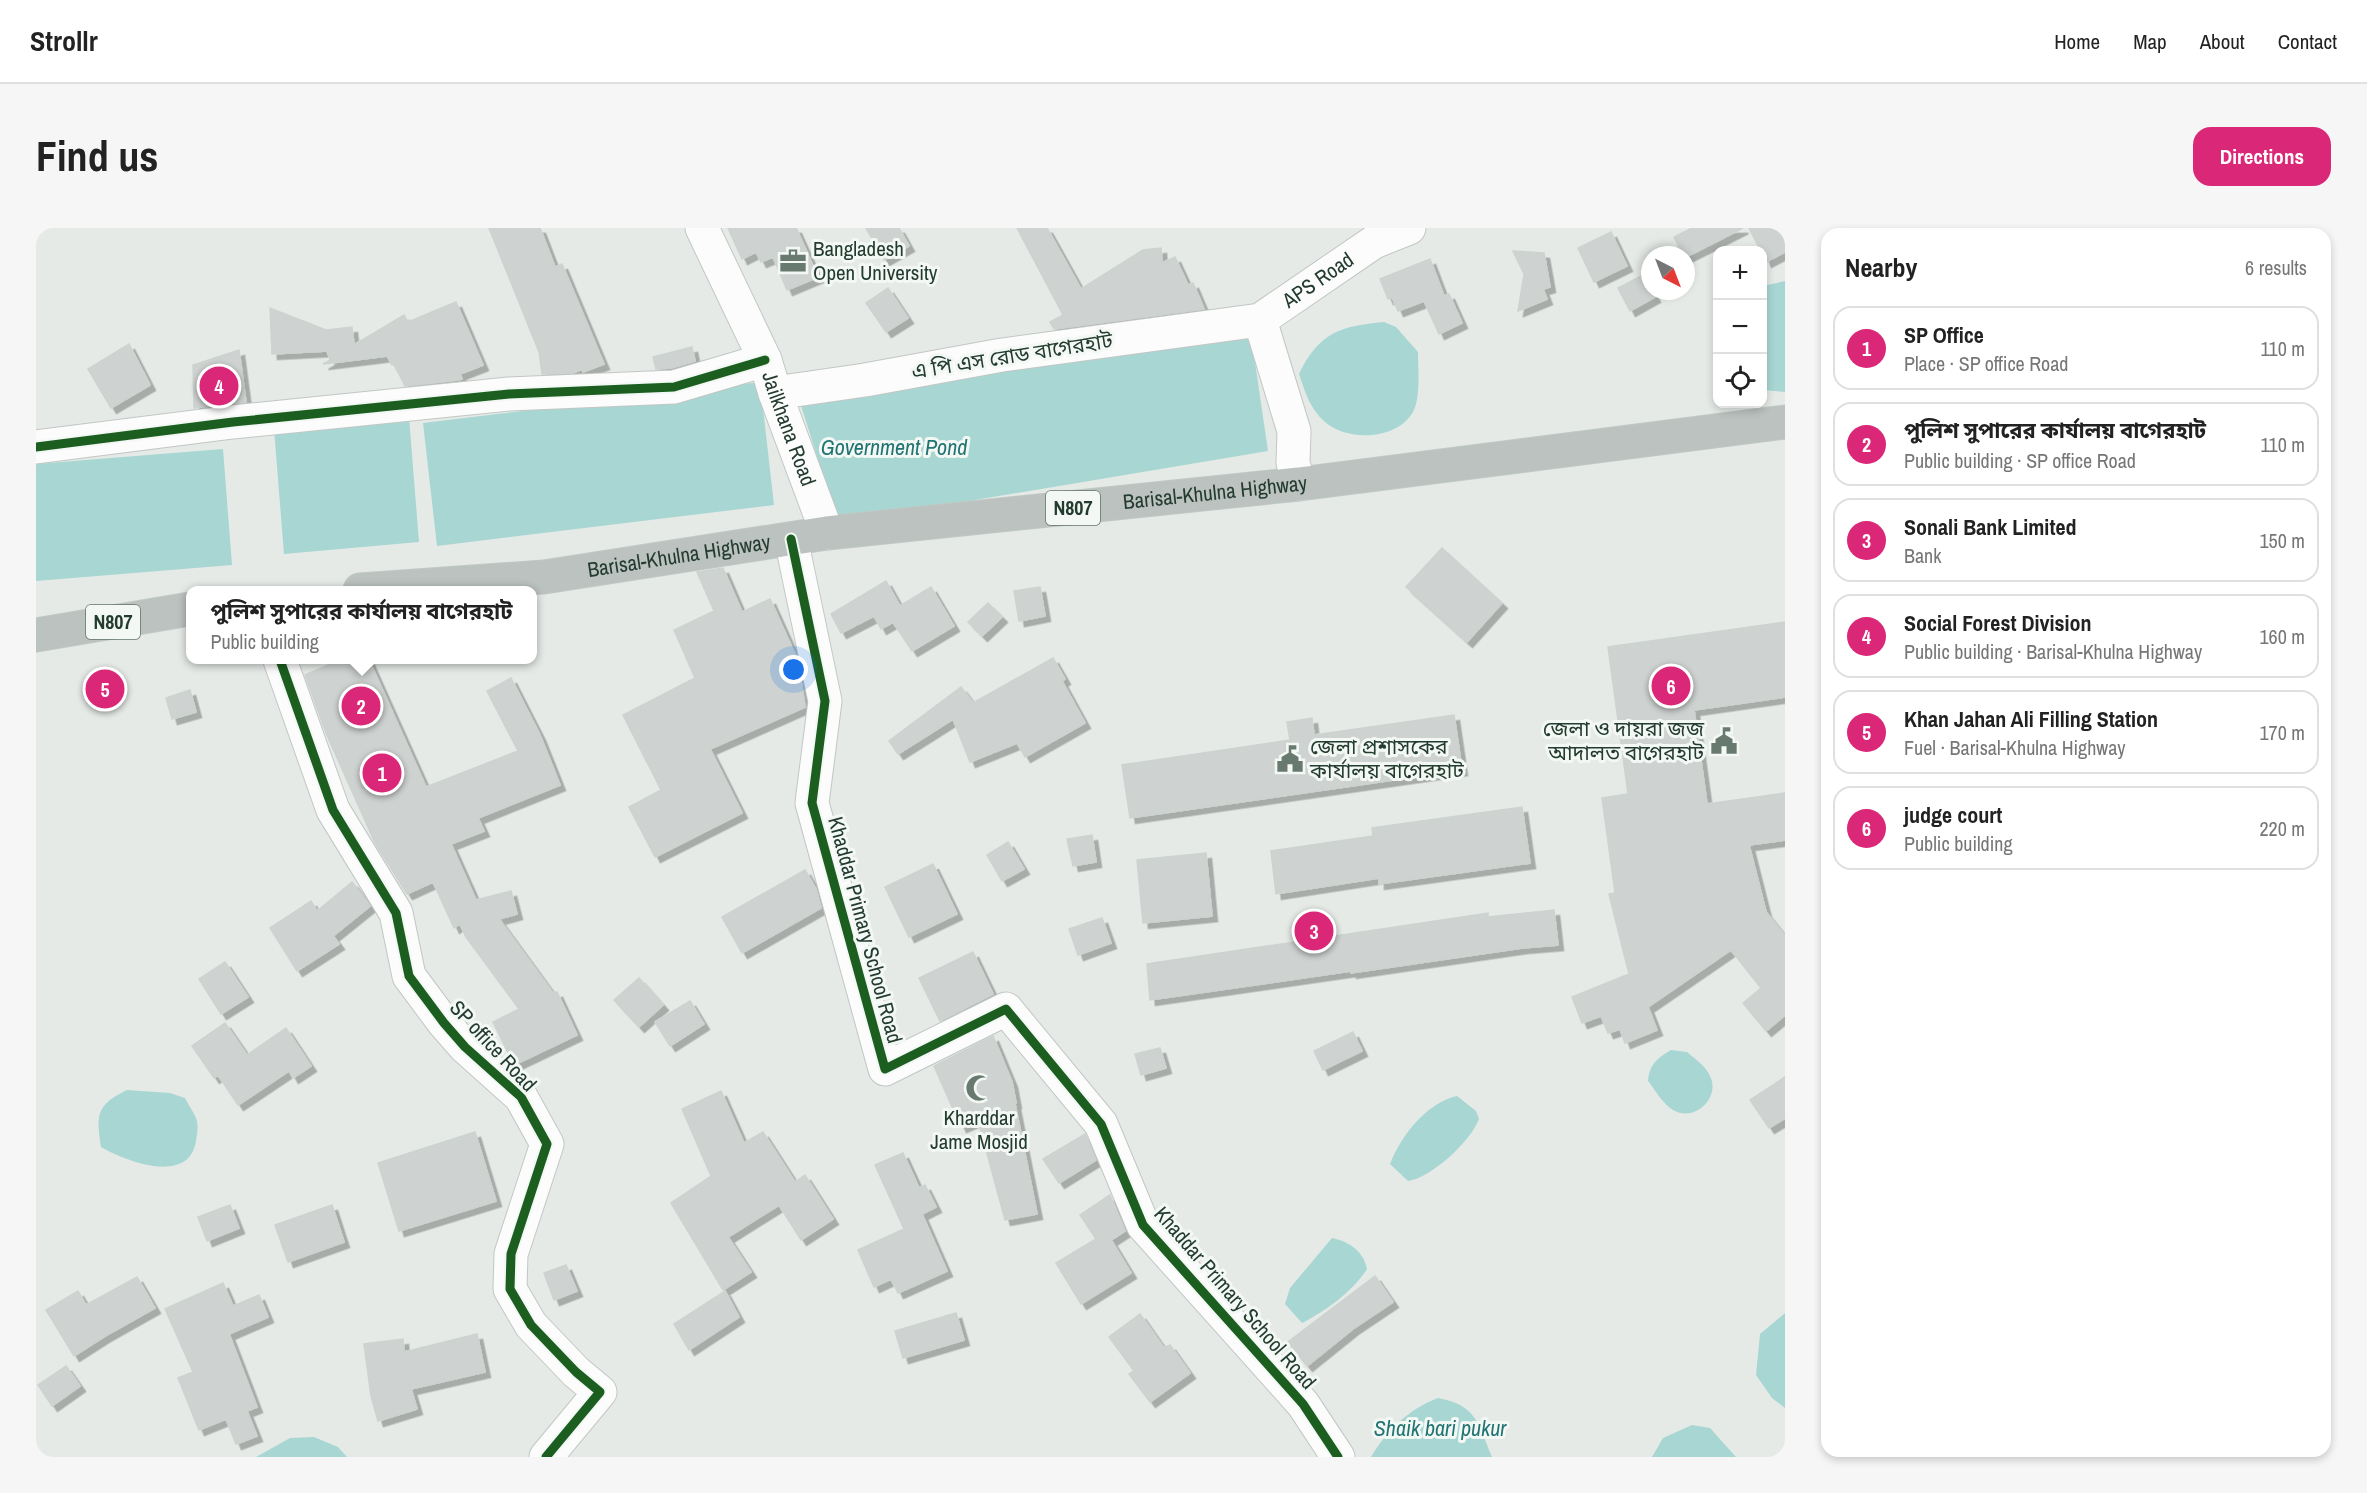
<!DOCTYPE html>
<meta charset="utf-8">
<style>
body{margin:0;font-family:"Archivo Narrow","Noto Sans Bengali",sans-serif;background:#f6f6f6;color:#222}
.controls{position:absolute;right:18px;top:18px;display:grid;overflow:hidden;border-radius:12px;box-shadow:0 3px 9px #0003}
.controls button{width:54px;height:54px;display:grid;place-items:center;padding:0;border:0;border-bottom:2px solid #e0e0e0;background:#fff;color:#222;font:30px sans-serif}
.compass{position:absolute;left:1605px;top:18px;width:54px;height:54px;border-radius:50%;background:#fff;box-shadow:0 3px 9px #0003;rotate:138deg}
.you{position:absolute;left:758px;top:442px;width:21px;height:21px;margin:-15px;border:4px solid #fff;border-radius:50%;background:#1a73e8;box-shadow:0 0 0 9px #1a73e833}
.badge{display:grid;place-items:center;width:39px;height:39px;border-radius:50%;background:#db2777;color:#fff;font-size:20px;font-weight:700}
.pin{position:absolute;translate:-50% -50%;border:3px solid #fff;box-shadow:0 2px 6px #0006}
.popup{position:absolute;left:150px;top:358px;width:351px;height:78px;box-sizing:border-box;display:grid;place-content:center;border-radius:12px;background:#fff;filter:drop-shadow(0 2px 4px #0005);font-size:20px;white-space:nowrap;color:#767676}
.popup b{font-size:22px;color:#222}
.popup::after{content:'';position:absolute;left:50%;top:100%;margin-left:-12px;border:12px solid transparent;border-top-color:#fff}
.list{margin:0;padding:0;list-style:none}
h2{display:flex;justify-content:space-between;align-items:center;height:78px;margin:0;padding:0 24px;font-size:26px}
h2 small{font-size:20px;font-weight:400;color:#767676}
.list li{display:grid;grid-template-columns:39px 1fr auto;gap:18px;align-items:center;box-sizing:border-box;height:84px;margin:0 12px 12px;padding:0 12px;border:2px solid #e0e0e0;border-radius:18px}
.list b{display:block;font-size:22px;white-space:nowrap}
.list p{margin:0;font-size:20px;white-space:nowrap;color:#767676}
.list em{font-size:20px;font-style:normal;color:#767676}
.icon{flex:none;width:33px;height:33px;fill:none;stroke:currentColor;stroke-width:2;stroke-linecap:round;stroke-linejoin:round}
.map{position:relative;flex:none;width:1749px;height:1229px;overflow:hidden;border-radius:18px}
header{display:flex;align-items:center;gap:36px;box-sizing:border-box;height:84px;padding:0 30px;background:#fff;border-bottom:2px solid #e0e0e0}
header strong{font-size:28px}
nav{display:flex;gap:33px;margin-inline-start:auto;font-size:21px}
.intro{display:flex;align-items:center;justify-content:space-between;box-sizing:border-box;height:144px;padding:0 36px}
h1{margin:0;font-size:42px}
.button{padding:15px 27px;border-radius:18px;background:#db2777;color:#fff;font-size:21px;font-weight:700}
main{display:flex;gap:36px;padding:0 36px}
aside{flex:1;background:#fff;border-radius:18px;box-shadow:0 3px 9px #0003}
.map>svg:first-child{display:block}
.water{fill:#a8d6d3}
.building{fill:#ced2d0;stroke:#cdd3cf;stroke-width:1.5;filter:url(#shadow)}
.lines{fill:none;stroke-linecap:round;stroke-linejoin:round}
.minor-casing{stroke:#c2c7c4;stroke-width:35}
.highway-casing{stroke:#c1c9c5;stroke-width:35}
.minor{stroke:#fbfcfb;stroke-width:33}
.highway{stroke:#bbc2bf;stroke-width:33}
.cycleway-casing{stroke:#f3f8f5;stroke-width:13}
.cycleway{stroke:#1b5e20;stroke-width:9}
.labels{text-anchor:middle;stroke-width:6;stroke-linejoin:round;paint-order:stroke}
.shield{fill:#f3f8f5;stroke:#62746b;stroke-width:1.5}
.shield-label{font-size:20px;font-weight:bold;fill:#243c30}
.poi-label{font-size:21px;fill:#243c30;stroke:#f3f8f5;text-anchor:start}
.street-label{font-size:21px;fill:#243c30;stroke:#f3f8f5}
.water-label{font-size:22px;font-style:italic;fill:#217472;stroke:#f3f8f5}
</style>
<header>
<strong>Strollr</strong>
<nav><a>Home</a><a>Map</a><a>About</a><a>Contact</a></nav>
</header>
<div class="intro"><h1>Find us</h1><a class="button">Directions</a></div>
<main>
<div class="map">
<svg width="1749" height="1229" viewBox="0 0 1749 1229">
<defs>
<filter id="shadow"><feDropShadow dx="5.5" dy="5.5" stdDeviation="0" flood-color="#0004"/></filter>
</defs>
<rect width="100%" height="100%" fill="#e5eae7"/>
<!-- water -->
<path class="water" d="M 1749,53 L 1749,164 L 1727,162 L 1727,58 Z
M 1348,94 L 1360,99 L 1382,124 C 1382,140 1384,160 1380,176 C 1371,211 1314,216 1289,194 C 1274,181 1269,164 1263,146 C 1283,104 1305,98 1348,94 Z
M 1214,100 L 1232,223 L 802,295 L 762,168 Z
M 724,154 L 738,277 L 401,318 L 387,195 Z
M 373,189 L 383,314 L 248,326 L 238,201 Z
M 187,221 L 196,337 L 0,353 L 0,236 Z
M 1635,822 L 1651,824 C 1659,831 1670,838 1674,848 C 1685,870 1658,895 1637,882 C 1627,876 1619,862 1612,853 C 1613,837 1621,830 1635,822 Z
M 91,862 L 134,865 L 149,870 C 152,876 157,883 160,890 C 163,898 161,906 160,913 C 153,958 89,933 65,919 C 60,887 60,877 91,862 Z
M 1421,868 L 1440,883 L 1443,891 C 1435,913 1395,950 1372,953 L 1354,936 C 1365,908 1390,875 1421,868 Z
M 1296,1010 C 1312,1013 1328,1023 1331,1041 C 1317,1063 1290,1083 1266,1095 L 1249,1076 L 1254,1060 Z
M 1749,1085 L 1749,1180 L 1736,1170 L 1720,1147 L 1724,1106 Z
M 1402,1170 C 1441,1177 1442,1196 1456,1229 L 1335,1229 C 1351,1202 1373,1181 1402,1170 Z
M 1656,1197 L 1674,1200 L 1700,1229 L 1616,1229 L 1627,1210 Z
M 278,1209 L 302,1219 L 311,1229 L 220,1229 L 254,1210 Z"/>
<!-- building -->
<path class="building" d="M 453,0 L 504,0 L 519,39 L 526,36 L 568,136 L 547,144 L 546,141 L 537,145 L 506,146 L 503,124 Z
M 692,0 L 760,0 L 782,49 L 751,62 L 737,29 L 725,34 L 720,24 L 706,31 Z
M 830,0 L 863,0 L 873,18 L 848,32 Z
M 981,0 L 1011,0 L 1045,61 L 1107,22 L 1125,20 L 1126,35 L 1139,29 L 1152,57 L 1157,55 L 1168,81 L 1018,101 L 1014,94 L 1027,87 Z
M 1656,0 L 1707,0 L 1650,29 L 1647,27 L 1638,9 Z
M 1713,0 L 1749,0 L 1749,24 L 1730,34 L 1726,22 L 1724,22 Z
M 1575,4 L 1591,38 L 1558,54 L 1542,20 Z
M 1477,23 L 1508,25 L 1514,59 L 1507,61 L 1511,71 L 1482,83 L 1488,46 Z
M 1394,31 L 1408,68 L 1413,66 L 1426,95 L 1403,106 L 1388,73 L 1362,83 L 1356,69 L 1352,71 L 1344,51 Z
M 1607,47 L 1619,69 L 1594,83 L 1582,60 Z
M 852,60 L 872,90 L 850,104 L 830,75 Z
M 420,74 L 447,137 L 424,146 L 426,151 L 421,152 L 369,158 L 358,136 L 356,137 L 351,128 L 287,136 L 294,132 L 291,123 L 236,126 L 234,80 L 290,102 L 316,99 L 318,117 L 368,87 L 372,94 Z
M 93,116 L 114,157 L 75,180 L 52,141 Z
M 656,119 L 659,133 L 635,140 L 620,141 L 617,129 Z
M 203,122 L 210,174 L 158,180 L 157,137 Z
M 1406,320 L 1466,375 L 1431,414 L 1370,359 Z
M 687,340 L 706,384 L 734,371 L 762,433 L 769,479 L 674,521 L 706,585 L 619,629 L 593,579 L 625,562 L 587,487 L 659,450 L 638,402 L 678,383 L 661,344 Z
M 850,353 L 864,378 L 895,359 L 918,398 L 876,423 L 857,394 L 845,401 L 838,388 L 805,405 L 795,386 Z
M 1004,359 L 1009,388 L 983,393 L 978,363 Z
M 952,375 L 966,389 L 946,408 L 932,394 Z
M 1749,394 L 1749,469 L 1658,482 L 1671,576 L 1749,565 L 1749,612 L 1713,617 L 1730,684 L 1749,708 L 1749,787 L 1730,803 L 1707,775 L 1725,760 L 1695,722 L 1612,779 L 1621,802 L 1589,815 L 1584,801 L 1572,805 L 1565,788 L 1546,795 L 1536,769 L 1593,746 L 1573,666 L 1579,665 L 1566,570 L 1592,566 L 1572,419 Z
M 1017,430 L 1029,451 L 1026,453 L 1049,495 L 989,529 L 981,515 L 934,534 L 917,491 L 862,526 L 853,513 L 925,459 L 937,475 Z
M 304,432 L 333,432 L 390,559 L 482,523 L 451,463 L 475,450 L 504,507 L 524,557 L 442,590 L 448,603 L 415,616 L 440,672 L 475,663 L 481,686 L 463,691 L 517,765 L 521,764 L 541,807 L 478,837 L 457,794 L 483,781 L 430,709 L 424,696 L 418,700 L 397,654 L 371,666 L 339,615 L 290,505 L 269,447 Z
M 154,462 L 160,484 L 136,491 L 130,470 Z
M 1418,487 L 1426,542 L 1094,590 L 1086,537 L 1254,512 L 1251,494 L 1276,490 L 1278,507 Z
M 1486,579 L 1494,635 L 1343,656 L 1343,650 L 1240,666 L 1235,623 L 1337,608 L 1336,600 Z
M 1056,607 L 1060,634 L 1037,638 L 1031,611 Z
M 972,614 L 988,641 L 966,653 L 951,627 Z
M 1170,625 L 1176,688 L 1107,695 L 1101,632 Z
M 897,636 L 921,686 L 873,709 L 849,659 Z
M 769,642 L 780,661 L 785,680 L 706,725 L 686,689 Z
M 316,654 L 334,678 L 297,708 L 303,716 L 261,743 L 234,700 L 275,673 L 281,683 Z
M 1518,682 L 1522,717 L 1486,720 L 1315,745 L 1315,743 L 1114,772 L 1111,736 L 1452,685 L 1452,689 Z
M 1066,690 L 1075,715 L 1042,727 L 1033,701 Z
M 937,724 L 957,766 L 904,793 L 883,750 Z
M 189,734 L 212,769 L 185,786 L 163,751 Z
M 603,750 L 627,777 L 603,799 L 578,772 Z
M 654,773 L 668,796 L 634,818 L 619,794 Z
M 189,795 L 211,827 L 250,800 L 275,838 L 257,850 L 253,843 L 202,877 L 182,847 L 178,850 L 156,818 Z
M 1317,804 L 1326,823 L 1287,842 L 1278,823 Z
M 957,808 L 976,854 L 980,875 L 979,876 L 1001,986 L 969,992 L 942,892 L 925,899 L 898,838 Z
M 1124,820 L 1130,840 L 1105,847 L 1099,826 Z
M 1749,849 L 1749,890 L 1733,900 L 1714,872 Z
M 685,863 L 708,915 L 727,904 L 759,954 L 769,947 L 797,991 L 765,1012 L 743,977 L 692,1009 L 715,1044 L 687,1062 L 635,975 L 675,948 L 646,881 Z
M 439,904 L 460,973 L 363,1003 L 342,935 Z
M 1049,906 L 1060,932 L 1023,955 L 1007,931 Z
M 867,925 L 883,960 L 889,957 L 900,979 L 886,986 L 911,1043 L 862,1065 L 855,1051 L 838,1059 L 822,1022 L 868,1001 L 839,937 Z
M 1074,967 L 1089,1003 L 1075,1012 L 1095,1045 L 1045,1076 L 1020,1035 L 1060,1011 L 1044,987 Z
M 194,977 L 203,1000 L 171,1013 L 162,989 Z
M 296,977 L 308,1014 L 252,1034 L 239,997 Z
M 530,1037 L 541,1063 L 518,1072 L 508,1045 Z
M 1339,1048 L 1357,1074 L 1317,1101 L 1271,1138 L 1252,1114 Z
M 101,1049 L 119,1080 L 69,1108 L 38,1128 L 10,1082 L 42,1063 L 50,1077 Z
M 187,1055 L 197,1078 L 223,1067 L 232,1089 L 193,1106 L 221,1179 L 211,1183 L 221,1208 L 200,1216 L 190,1191 L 163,1202 L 142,1150 L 157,1144 L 129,1081 Z
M 689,1063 L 703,1089 L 653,1122 L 638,1096 Z
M 920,1085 L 928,1112 L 867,1130 L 859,1103 Z
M 1104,1086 L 1128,1120 L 1134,1117 L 1154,1145 L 1114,1174 L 1093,1146 L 1098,1143 L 1073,1109 Z
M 441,1106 L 449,1144 L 375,1161 L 381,1181 L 342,1193 L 335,1168 L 328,1116 L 367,1111 L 368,1124 Z
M 30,1138 L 44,1158 L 16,1178 L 2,1157 Z"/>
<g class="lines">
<defs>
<g id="minor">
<path id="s1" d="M 666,0 L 729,132 L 739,165 L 791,305"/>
<path d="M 1224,92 L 1258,203 L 1257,235 L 1263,256"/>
<path id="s2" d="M 739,165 L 829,152 L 966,127 L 1224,92 L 1338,14 L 1373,0"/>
<path d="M 0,219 L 197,194 L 473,166 L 638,159 L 729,132"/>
<path d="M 755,311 L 789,473 L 776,575 L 849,841 L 970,781 L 1065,896 L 1107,997 L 1267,1176 L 1302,1229"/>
<path d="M 244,432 L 297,582 L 360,685 L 373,748 L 408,795 L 429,819 L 485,869 L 511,916 L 475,1026 L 474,1061 L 495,1097 L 540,1144 L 564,1164 L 510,1229"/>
</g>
<g id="highway">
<path id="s3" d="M 324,362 L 508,349 L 791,305 L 1263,256 L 1749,194"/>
<path d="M 0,407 L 154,381"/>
</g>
</defs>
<!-- minor casing -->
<use href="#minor" class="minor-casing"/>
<!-- highway casing -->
<use href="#highway" class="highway-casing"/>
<!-- minor -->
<use href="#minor" class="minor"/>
<!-- highway -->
<use href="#highway" class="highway"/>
<defs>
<path id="cycleway" d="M 0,219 L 197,194 L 473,166 L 638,159 L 729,132
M 755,311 L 789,473 L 776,575 L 849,841 L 970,781 L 1065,896 L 1107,997 L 1267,1176 L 1302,1229
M 244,432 L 297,582 L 360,685 L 373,748 L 408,795 L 429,819 L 485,869 L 511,916 L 475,1026 L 474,1061 L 495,1097 L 540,1144 L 564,1164 L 510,1229"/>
</defs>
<!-- cycleway casing -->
<use href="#cycleway" class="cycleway-casing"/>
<!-- cycleway -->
<use href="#cycleway" class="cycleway"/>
</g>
<!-- icons -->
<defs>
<symbol id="office-bare" viewBox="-9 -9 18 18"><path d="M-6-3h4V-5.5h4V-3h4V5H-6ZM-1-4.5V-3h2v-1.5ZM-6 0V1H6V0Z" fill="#687970" stroke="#f3f8f5" stroke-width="2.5" paint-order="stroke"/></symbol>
<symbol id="civic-bare" viewBox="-9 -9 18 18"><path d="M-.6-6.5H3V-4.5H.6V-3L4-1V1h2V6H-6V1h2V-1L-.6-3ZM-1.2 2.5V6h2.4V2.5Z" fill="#687970" stroke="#f3f8f5" stroke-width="2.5" paint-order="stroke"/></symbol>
<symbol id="mosque-bare" viewBox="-9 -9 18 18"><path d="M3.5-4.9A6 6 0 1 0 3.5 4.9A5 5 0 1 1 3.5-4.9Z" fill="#687970" stroke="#f3f8f5" stroke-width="2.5" paint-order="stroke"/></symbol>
</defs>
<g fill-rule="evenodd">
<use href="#office-bare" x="738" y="14" width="38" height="38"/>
<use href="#civic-bare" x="1669" y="494" width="38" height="38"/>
<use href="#civic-bare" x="1235" y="512" width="38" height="38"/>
<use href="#mosque-bare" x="924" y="841" width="38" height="38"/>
</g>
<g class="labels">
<!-- shield labels -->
<g class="shield">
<rect x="1010" y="263" width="54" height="34" rx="4.5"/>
<rect x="50" y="377" width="54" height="34" rx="4.5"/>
</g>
<g class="shield-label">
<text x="1037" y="287">N807</text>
<text x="77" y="401">N807</text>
</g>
<!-- poi labels -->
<g class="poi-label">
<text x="777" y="28">Bangladesh<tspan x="777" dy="24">Open University</tspan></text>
<text x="1668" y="508" text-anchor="end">জেলা ও দায়রা জজ<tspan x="1668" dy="24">আদালত বাগেরহাট</tspan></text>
<text x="1274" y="526">জেলা প্রশাসকের<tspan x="1274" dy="24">কার্যালয় বাগেরহাট</tspan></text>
<text x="943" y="897" text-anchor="middle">Kharddar<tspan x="943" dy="24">Jame Mosjid</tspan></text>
</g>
<!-- street labels -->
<g class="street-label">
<text dy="7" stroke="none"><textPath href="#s2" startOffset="561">APS Road</textPath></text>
<text transform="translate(976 128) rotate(-9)" y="7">এ পি এস রোড বাগেরহাট</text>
<text dy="7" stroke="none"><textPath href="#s1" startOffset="219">Jailkhana Road</textPath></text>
<text dy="7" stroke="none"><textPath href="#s3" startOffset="861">Barisal-Khulna Highway</textPath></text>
<text dy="7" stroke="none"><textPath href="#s3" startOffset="321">Barisal-Khulna Highway</textPath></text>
<text transform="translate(829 702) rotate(75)" y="7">Khaddar Primary School Road</text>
<text transform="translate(457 818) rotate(47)" y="7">SP office Road</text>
<text transform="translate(1199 1070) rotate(49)" y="7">Khaddar Primary School Road</text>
</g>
<!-- water labels -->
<g class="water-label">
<text x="858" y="227">Government Pond</text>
<text x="1404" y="1208">Shaik bari pukur</text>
</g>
</g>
</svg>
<div class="controls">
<button>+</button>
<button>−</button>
<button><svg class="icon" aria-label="locate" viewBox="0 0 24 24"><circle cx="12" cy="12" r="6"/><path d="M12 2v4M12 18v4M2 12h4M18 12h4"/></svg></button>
</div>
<svg class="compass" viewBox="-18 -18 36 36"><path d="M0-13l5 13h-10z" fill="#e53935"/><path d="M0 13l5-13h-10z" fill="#767676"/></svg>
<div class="you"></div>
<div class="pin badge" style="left:346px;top:545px">1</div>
<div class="pin badge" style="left:325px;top:478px">2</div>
<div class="popup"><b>পুলিশ সুপারের কার্যালয় বাগেরহাট</b>Public building</div>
<div class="pin badge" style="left:1278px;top:703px">3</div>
<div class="pin badge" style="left:183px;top:158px">4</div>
<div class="pin badge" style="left:69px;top:461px">5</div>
<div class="pin badge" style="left:1635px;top:458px">6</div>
</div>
<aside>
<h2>Nearby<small>6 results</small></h2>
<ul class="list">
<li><span class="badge">1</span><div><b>SP Office</b><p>Place · SP office Road</p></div><em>110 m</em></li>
<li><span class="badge">2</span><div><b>পুলিশ সুপারের কার্যালয় বাগেরহাট</b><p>Public building · SP office Road</p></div><em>110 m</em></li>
<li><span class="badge">3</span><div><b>Sonali Bank Limited</b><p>Bank</p></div><em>150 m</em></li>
<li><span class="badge">4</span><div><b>Social Forest Division</b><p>Public building · Barisal-Khulna Highway</p></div><em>160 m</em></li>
<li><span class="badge">5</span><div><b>Khan Jahan Ali Filling Station</b><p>Fuel · Barisal-Khulna Highway</p></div><em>170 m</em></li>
<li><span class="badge">6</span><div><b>judge court</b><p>Public building</p></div><em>220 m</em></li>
</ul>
</aside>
</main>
